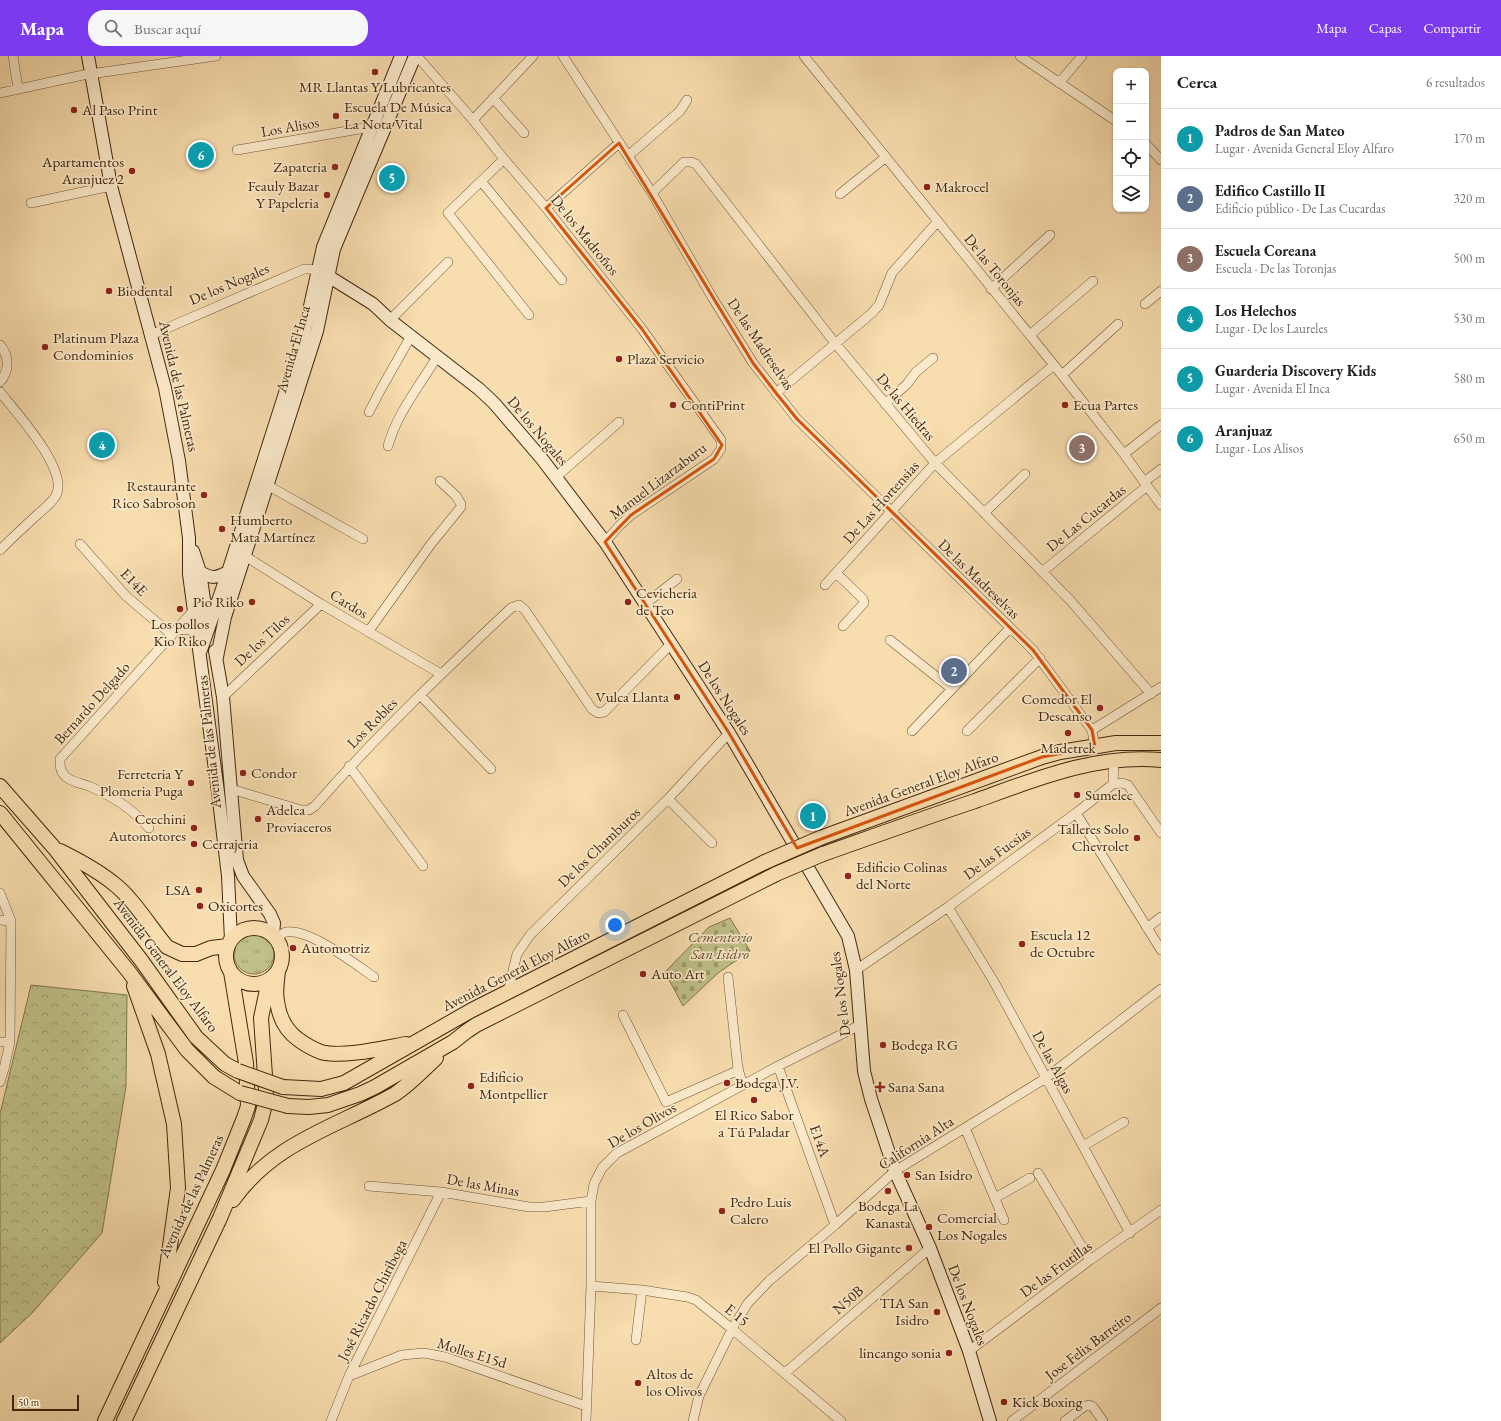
<!DOCTYPE html>
<html lang="es">
<meta charset="utf-8">
<style>
body{margin:0;font-family:"EB Garamond",serif;background:#f6f6f6;color:#202124}
.controls{position:absolute;right:12px;top:12px;display:grid;overflow:hidden;border-radius:8px;box-shadow:0 1px 3px #0004}
.controls button{width:36px;height:36px;display:grid;place-items:center;padding:0;border:0;border-bottom:1px solid #e0e0e0;background:#fff;color:#202124;font:20px sans-serif}
.scale{position:absolute;left:12px;bottom:10px;width:67px;box-sizing:border-box;padding-left:4px;border:2px solid #44270e;border-top:0;font-size:11px;line-height:14px;white-space:nowrap;color:#44270e;-webkit-text-stroke:3px #fae9ca;paint-order:stroke}
.you{position:absolute;left:615px;top:869px;width:14px;height:14px;margin:-10px;border:3px solid #fff;border-radius:50%;background:#1a73e8;box-shadow:0 0 0 6px #1a73e833}
.badge{display:grid;place-items:center;width:26px;height:26px;border-radius:50%;background:#7c3aed;color:#fff;font-size:13px;font-weight:700}
.pin{position:absolute;translate:-50% -50%;border:2px solid #fff;box-shadow:0 1px 4px #0006}
.list{margin:0;padding:0;list-style:none}
h2{display:flex;justify-content:space-between;align-items:center;height:52px;margin:0;padding:0 16px;font-size:17px}
h2 small{font-size:13px;font-weight:400;color:#757577}
.list li{display:grid;grid-template-columns:26px 1fr auto;gap:12px;align-items:center;box-sizing:border-box;height:60px;padding:0 16px;border-top:1px solid #e0e0e0}
.list b{display:block;font-size:15px;white-space:nowrap}
.list p{margin:0;font-size:13px;white-space:nowrap;color:#757577}
.list em{font-size:13px;font-style:normal;color:#757577}
.icon{flex:none;width:22px;height:22px;fill:none;stroke:currentColor;stroke-width:2;stroke-linecap:round;stroke-linejoin:round}
.map{position:relative;flex:none;width:1161px;height:1365px;overflow:hidden}
header{display:flex;align-items:center;gap:24px;box-sizing:border-box;height:56px;padding:0 20px;background:#7c3aed;color:#fff}
header strong{font-size:19px}
nav{display:flex;gap:22px;margin-inline-start:auto;font-size:14px}
.search{width:280px;height:36px;background:#f6f6f6;display:flex;align-items:center;gap:10px;box-sizing:border-box;padding:0 14px;border-radius:16px;color:#757577;font-size:15px}
main{display:flex}
aside{flex:1;background:#fff}
.map>svg:first-child{display:block}
.grass{fill:url(#grass-tufts);stroke:#82744b}
.forest{fill:url(#forest-crowns);stroke:#82744b}
.cemetery{fill:url(#cemetery-stones);stroke:#82744b}
.lines{fill:none;stroke-linecap:round;stroke-linejoin:round}
.street-casing{stroke:#715436;stroke-width:10}
.secondary-casing{stroke:#44270e;stroke-width:14}
.primary-casing{stroke:#44270e;stroke-width:16}
.street{stroke:#fae9ca;stroke-width:9}
.secondary{stroke:#fae9ca;stroke-width:12}
.primary{stroke:#f8ddae;stroke-width:14}
.primary-bridge-casing{stroke:#44270e;stroke-width:16;stroke-linecap:butt}
.primary-bridge{stroke:#f8ddae;stroke-width:14}
.marked{fill:none;stroke:#d8540c;stroke-width:3;stroke-linejoin:round}
.poi-dot{fill:#8f2418;stroke:#fae9ca;stroke-width:1.5}
.labels{text-anchor:middle;stroke-width:3.5;stroke-linejoin:round;paint-order:stroke}
.poi-label{font-size:15px;fill:#44270e;stroke:#fae9ca;text-anchor:start}
.street-label{font-size:15px;fill:#44270e;stroke:#fae9ca}
.park-label{font-size:15px;font-style:italic;fill:#634d2c;stroke:#fae9ca}
</style>
<header>
<strong>Mapa</strong>
<div class="search"><svg class="icon" aria-label="search" viewBox="0 0 24 24"><circle cx="10" cy="10" r="6"/><path d="M15 15l6 6"/></svg>Buscar aquí</div>
<nav><a>Mapa</a><a>Capas</a><a>Compartir</a></nav>
</header>
<main>
<div class="map">
<svg width="1161" height="1365" viewBox="0 0 1161 1365">
<defs>
<pattern id="grass-tufts" width="24" height="20" patternUnits="userSpaceOnUse"><rect width="24" height="20" fill="#c0c088"/><path d="M3 7l-1-3M5 7V3M7 7l1-3M15 17l-1-3M17 17v-4M19 17l1-3" fill="none" stroke="#9e9c6e"/></pattern>
<pattern id="forest-crowns" width="20" height="18" patternUnits="userSpaceOnUse"><rect width="20" height="18" fill="#c0c088"/><path d="M2 6a3 3 0 1 1 6 0M12 15a3 3 0 1 1 6 0" fill="none" stroke="#9e9c6e"/></pattern>
<pattern id="cemetery-stones" width="16" height="16" patternUnits="userSpaceOnUse"><rect width="16" height="16" fill="#c0c088"/><path d="M2 7V4a2 2 0 0 1 4 0v3zM10 15v-3a2 2 0 0 1 4 0v3z" fill="#9e9c6e"/></pattern>
</defs>
<rect width="100%" height="100%" fill="#f8ddae"/>
<filter id="stains"><feTurbulence type="fractalNoise" baseFrequency=".005" numOctaves="4"/><feColorMatrix values="0 0 0 0 .2 0 0 0 0 .09 0 0 0 0 .02 0 0 0 .5 -.17"/></filter>
<radialGradient id="worn" r=".72"><stop offset=".6" stop-color="#630" stop-opacity="0"/><stop offset="1" stop-color="#630" stop-opacity=".3"/></radialGradient>
<!-- grass -->
<path class="grass" d="M234 898a20 20 0 1 1 40 0a20 20 0 1 1-40 0Z"/>
<!-- forest -->
<path class="forest" d="M 31,929 L 127,939 L 126,1030 L 102,1177 L 32,1257 L 0,1287 L 0,1058 Z"/>
<!-- cemetery -->
<path class="cemetery" d="M 730,862 L 750,895 L 718,917 L 683,950 L 665,916 L 709,871 Z"/>
<g class="lines">
<defs>
<path id="street" d="M 13,0 L 18,33
M 417,0 L 473,64 L 504,103 L 546,152 L 642,273 L 721,384 L 721,393 L 714,403 L 631,459 L 620,469 L 605,486
M 563,0 L 652,137 L 712,241 L 753,307 L 797,363 L 1033,594 L 1092,674 L 1095,691
M 804,0 L 1054,309 L 1124,398 L 1161,449
M 1020,0 L 1116,65
M 1059,27 L 1082,0
M 0,37 L 83,19 L 216,0
M 493,42 L 524,77
M 473,64 L 533,0
M 1146,88 L 1161,104
M 237,94 L 371,71
M 628,100 L 680,55 L 687,44
M 504,103 L 448,157 L 529,259
M 481,125 L 562,224
M 652,137 L 684,106 L 691,106 L 696,108 L 835,287 L 935,407 L 1070,544 L 1151,638
M 840,138 L 886,101
M 31,147 L 111,130
M 546,152 L 619,87
M 991,233 L 1050,179
M 1145,248 L 1161,235
M 390,264 L 448,206
M 151,279 L 304,213 L 310,213 L 317,215
M 1030,279 L 1093,225
M 0,289 C 9,299 10,315 0,326
M 1062,319 L 1118,268
M 0,336 C 15,355 72,417 55,441 C 51,447 44,453 38,458 C 25,470 12,482 0,494
M 776,337 L 872,257 L 879,249 L 892,217 L 938,165
M 885,348 L 907,328 L 916,316 L 933,302
M 369,356 L 381,333 L 411,280
M 388,390 C 397,357 420,329 437,301
M 1124,398 L 1161,369
M 556,421 L 619,366
M 1144,426 L 1161,413
M 267,429 L 363,483
M 984,457 L 1025,418
M 80,488 L 126,540 L 172,579
M 245,500 L 321,548 L 441,618
M 1042,516 L 1147,430
M 836,517 L 863,543 L 864,547 L 843,570
M 825,529 L 935,407 L 1054,309
M 645,548 L 677,523
M 176,575 C 184,572 190,573 197,577
M 368,576 L 431,488 L 461,451 L 461,448 L 456,440 L 440,425
M 890,584 L 952,633
M 420,639 L 491,713
M 223,641 L 321,548
M 1092,674 L 1161,631
M 912,675 L 1010,572
M 967,675 L 1040,602
M 349,710 L 423,810
M 1113,728 L 1114,704
M 231,733 L 301,754 L 309,754 L 315,750 C 376,680 443,616 511,552 L 519,549 L 525,554 L 592,653 L 598,657 L 604,656 L 671,588
M 668,743 L 712,787
M 1076,757 L 1161,894
M 149,772 C 133,753 114,741 91,731 C 82,727 72,727 65,720 C 60,715 60,710 60,703 L 194,554
M 0,837 L 11,865 L 10,986 L 4,1013 L 0,1026
M 948,851 L 993,924 L 1130,1177
M 0,864 L 11,865
M 1147,872 L 1161,861
M 277,883 C 280,880 282,877 286,876 C 309,872 355,908 374,921
M 856,914 L 948,851 L 1076,757 L 1113,728 L 1122,727 L 1128,729 L 1161,777
M 728,921 L 738,1013 L 743,1029
M 508,936 L 517,898 L 530,879 L 668,743 L 729,677
M 623,959 L 666,1046 L 739,1014
M 0,986 L 10,986
M 778,1010 L 835,1169
M 965,1072 L 1004,1164
M 1083,1090 L 1124,1066
M 1038,1117 L 1090,1204
M 369,1130 L 441,1136 L 529,1151 L 544,1151 L 591,1145
M 995,1142 L 1030,1122
M 591,1230 L 642,1234 L 687,1241 L 696,1244 L 732,1273 L 841,1365
M 636,1284 L 642,1234
M 969,1295 L 1090,1204 L 1161,1154
M 785,1317 L 930,1192
M 349,1320 L 402,1299 L 424,1297 L 445,1301 L 586,1350
M 331,1365 L 349,1320 L 441,1136
M 586,1365 L 591,1230 L 591,1145 L 594,1128 L 602,1112 L 617,1097 L 778,1010 L 860,969
M 693,1365 L 699,1340 L 732,1273 L 748,1247 L 769,1225 L 835,1169 L 895,1115 L 1046,1022 L 1161,933
M 1012,1365 L 1161,1252
M 1065,1365 L 1085,1350 L 1089,1349 L 1093,1351 L 1103,1365"/>
<path id="secondary" d="M 88,0 L 111,130 L 165,332 L 179,405 L 189,482 L 189,518 L 218,736 L 228,820 L 231,884
M 317,215 L 328,220 L 373,248 L 390,264 L 479,333 L 494,347 L 542,403 L 605,486 L 729,677 L 848,880 L 856,914 L 864,1015 L 871,1043 L 895,1115 L 930,1192 L 969,1295 L 990,1365
M 193,495 L 200,516 L 208,571
M 200,516 C 212,523 216,522 228,516
M 201,594 L 228,516 L 299,293 L 305,273 L 323,191 L 401,0
M 215,595 L 223,641 L 237,804 L 243,820 L 270,858 L 274,867 L 273,880
M 217,601 L 225,561 L 317,275 L 334,193 L 415,0"/>
<path id="primary" d="M 0,730 L 56,794 L 141,904 L 196,981 L 225,1008 L 238,1015
M 0,757 L 129,916 L 187,994 L 214,1021 L 240,1037
M 820,782 L 1042,701 L 1060,696 L 1116,687 L 1161,687
M 60,795 C 78,804 97,814 113,827 C 132,841 151,872 167,891 L 182,898 L 196,898 L 211,892 L 228,890
M 823,798 C 874,780 924,762 975,745 C 1036,723 1096,698 1161,704
M226 900a28 28 0 1 1 56 0a28 28 0 1 1-56 0Z
M 278,915 C 277,925 275,936 277,945 C 279,961 286,975 299,984 C 306,989 313,993 321,996 C 342,1002 384,992 406,988
M 134,930 L 158,998 L 174,1068 L 178,1132 L 165,1226
M 283,1031 L 321,1033 L 344,1027 L 472,954 L 765,806
M 288,1050 L 309,1051 L 328,1049 L 360,1038 L 375,1031 L 453,986 L 467,975 L 476,969 L 776,818
M 233,1144 C 274,1086 336,1071 395,1038 C 410,1028 423,1014 436,1002
M 105,1365 L 223,1114 L 244,1062 L 248,1050 L 246,1007 L 231,916
M 124,1365 L 220,1162 L 261,1064 L 265,1048 L 266,1034 L 261,962 L 269,924"/>
</defs>
<!-- street casing -->
<use href="#street" class="street-casing"/>
<!-- secondary casing -->
<use href="#secondary" class="secondary-casing"/>
<!-- primary casing -->
<use href="#primary" class="primary-casing"/>
<!-- street -->
<use href="#street" class="street"/>
<!-- secondary -->
<use href="#secondary" class="secondary"/>
<!-- primary -->
<use href="#primary" class="primary"/>
<defs>
<path id="primary-bridge" d="M 765,806 L 820,782
M 776,818 L 823,798
M 238,1015 L 283,1031
M 240,1037 L 288,1050"/>
</defs>
<!-- primary-bridge casing -->
<use href="#primary-bridge" class="primary-bridge-casing"/>
<!-- primary-bridge -->
<use href="#primary-bridge" class="primary-bridge"/>
</g>
<!-- marked area -->
<path class="marked" d="M 619,87 L 753,307 L 776,337 L 797,363 L 1033,594 L 1092,674 L 1095,691 L 1042,701 L 797,792 L 729,677 L 605,486 L 631,459 L 714,403 L 722,389 L 642,273 L 546,152 Z"/>
<!-- markers -->
<g class="poi-dot">
<circle cx="375" cy="16" r="4"/>
<circle cx="74" cy="54" r="4"/>
<circle cx="336" cy="60" r="4"/>
<circle cx="335" cy="111" r="4"/>
<circle cx="132" cy="115" r="4"/>
<circle cx="927" cy="131" r="4"/>
<circle cx="327" cy="139" r="4"/>
<circle cx="109" cy="235" r="4"/>
<circle cx="45" cy="291" r="4"/>
<circle cx="619" cy="303" r="4"/>
<circle cx="673" cy="349" r="4"/>
<circle cx="1065" cy="349" r="4"/>
<circle cx="204" cy="439" r="4"/>
<circle cx="222" cy="473" r="4"/>
<circle cx="252" cy="546" r="4"/>
<circle cx="628" cy="546" r="4"/>
<circle cx="180" cy="553" r="4"/>
<circle cx="677" cy="641" r="4"/>
<circle cx="1100" cy="652" r="4"/>
<circle cx="1068" cy="677" r="4"/>
<circle cx="243" cy="717" r="4"/>
<circle cx="191" cy="727" r="4"/>
<circle cx="1077" cy="739" r="4"/>
<circle cx="258" cy="763" r="4"/>
<circle cx="194" cy="772" r="4"/>
<circle cx="1137" cy="782" r="4"/>
<circle cx="194" cy="788" r="4"/>
<circle cx="848" cy="820" r="4"/>
<circle cx="199" cy="834" r="4"/>
<circle cx="200" cy="850" r="4"/>
<circle cx="1022" cy="888" r="4"/>
<circle cx="293" cy="892" r="4"/>
<circle cx="643" cy="918" r="4"/>
<circle cx="883" cy="989" r="4"/>
<circle cx="727" cy="1027" r="4"/>
<circle cx="471" cy="1030" r="4"/>
<path d="M878 1025h4v4h4v4h-4v4h-4v-4h-4v-4h4z"/>
<circle cx="754" cy="1044" r="4"/>
<circle cx="907" cy="1119" r="4"/>
<circle cx="888" cy="1135" r="4"/>
<circle cx="722" cy="1155" r="4"/>
<circle cx="929" cy="1171" r="4"/>
<circle cx="909" cy="1192" r="4"/>
<circle cx="937" cy="1256" r="4"/>
<circle cx="949" cy="1297" r="4"/>
<circle cx="638" cy="1327" r="4"/>
<circle cx="1004" cy="1346" r="4"/>
</g>
<g class="labels">
<!-- poi labels -->
<g class="poi-label">
<text x="375" y="36" text-anchor="middle">MR Llantas Y Lubricantes</text>
<text x="344" y="56">Escuela De Música<tspan x="344" dy="17">La Nota Vital</tspan></text>
<text x="82" y="59">Al Paso Print</text>
<text x="124" y="111" text-anchor="end">Apartamentos<tspan x="124" dy="17">Aranjuez 2</tspan></text>
<text x="327" y="116" text-anchor="end">Zapateria</text>
<text x="319" y="135" text-anchor="end">Feauly Bazar<tspan x="319" dy="17">Y Papeleria</tspan></text>
<text x="935" y="136">Makrocel</text>
<text x="117" y="240">Biodental</text>
<text x="53" y="287">Platinum Plaza<tspan x="53" dy="17">Condominios</tspan></text>
<text x="627" y="308">Plaza Servicio</text>
<text x="681" y="354">ContiPrint</text>
<text x="1073" y="354">Ecua Partes</text>
<text x="196" y="435" text-anchor="end">Restaurante<tspan x="196" dy="17">Rico Sabroson</tspan></text>
<text x="230" y="469">Humberto<tspan x="230" dy="17">Mata Martínez</tspan></text>
<text x="636" y="542">Cevicheria<tspan x="636" dy="17">de Teo</tspan></text>
<text x="244" y="551" text-anchor="end">Pio Riko</text>
<text x="180" y="573" text-anchor="middle">Los pollos<tspan x="180" dy="17">Kio Riko</tspan></text>
<text x="669" y="646" text-anchor="end">Vulca Llanta</text>
<text x="1092" y="648" text-anchor="end">Comedor El<tspan x="1092" dy="17">Descanso</tspan></text>
<text x="1068" y="697" text-anchor="middle">Madetrek</text>
<text x="251" y="722">Condor</text>
<text x="183" y="723" text-anchor="end">Ferreteria Y<tspan x="183" dy="17">Plomeria Puga</tspan></text>
<text x="1085" y="744">Sumelec</text>
<text x="266" y="759">Adelca<tspan x="266" dy="17">Proviaceros</tspan></text>
<text x="186" y="768" text-anchor="end">Cecchini<tspan x="186" dy="17">Automotores</tspan></text>
<text x="1129" y="778" text-anchor="end">Talleres Solo<tspan x="1129" dy="17">Chevrolet</tspan></text>
<text x="202" y="793">Cerrajeria</text>
<text x="856" y="816">Edificio Colinas<tspan x="856" dy="17">del Norte</tspan></text>
<text x="191" y="839" text-anchor="end">LSA</text>
<text x="208" y="855">Oxicortes</text>
<text x="1030" y="884">Escuela 12<tspan x="1030" dy="17">de Octubre</tspan></text>
<text x="301" y="897">Automotriz</text>
<text x="651" y="923">Auto Art</text>
<text x="891" y="994">Bodega RG</text>
<text x="479" y="1026">Edificio<tspan x="479" dy="17">Montpellier</tspan></text>
<text x="735" y="1032">Bodega J.V.</text>
<text x="888" y="1036">Sana Sana</text>
<text x="754" y="1064" text-anchor="middle">El Rico Sabor<tspan x="754" dy="17">a Tú Paladar</tspan></text>
<text x="915" y="1124">San Isidro</text>
<text x="730" y="1151">Pedro Luis<tspan x="730" dy="17">Calero</tspan></text>
<text x="888" y="1155" text-anchor="middle">Bodega La<tspan x="888" dy="17">Kanasta</tspan></text>
<text x="937" y="1167">Comercial<tspan x="937" dy="17">Los Nogales</tspan></text>
<text x="901" y="1197" text-anchor="end">El Pollo Gigante</text>
<text x="929" y="1252" text-anchor="end">TIA San<tspan x="929" dy="17">Isidro</tspan></text>
<text x="941" y="1302" text-anchor="end">lincango sonia</text>
<text x="646" y="1323">Altos de<tspan x="646" dy="17">los Olivos</tspan></text>
<text x="1012" y="1351">Kick Boxing</text>
</g>
<!-- street labels -->
<g class="street-label">
<text transform="translate(290 71) rotate(-10)" y="5">Los Alisos</text>
<text transform="translate(585 179) rotate(51)" y="5">De los Madroños</text>
<text transform="translate(995 214) rotate(51)" y="5">De las Toronjas</text>
<text transform="translate(229 228) rotate(-23)" y="5">De los Nogales</text>
<text transform="translate(761 288) rotate(56)" y="5">De las Madreselvas</text>
<text transform="translate(293 293) rotate(-74)" y="5">Avenida El Inca</text>
<text transform="translate(179 330) rotate(77)" y="5">Avenida de las Palmeras</text>
<text transform="translate(906 351) rotate(50)" y="5">De las Hiedras</text>
<text transform="translate(538 375) rotate(50)" y="5">De los Nogales</text>
<text transform="translate(658 425) rotate(-37)" y="5">Manuel Lizarzaburu</text>
<text transform="translate(881 446) rotate(-48)" y="5">De Las Hortensias</text>
<text transform="translate(1086 462) rotate(-39)" y="5">De Las Cucardas</text>
<text transform="translate(979 523) rotate(44)" y="5">De las Madreselvas</text>
<text transform="translate(134 526) rotate(46)" y="5">E14E</text>
<text transform="translate(349 548) rotate(31)" y="5">Cardos</text>
<text transform="translate(262 584) rotate(-43)" y="5">De los Tilos</text>
<text transform="translate(725 642) rotate(57)" y="5">De los Nogales</text>
<text transform="translate(92 647) rotate(-48)" y="5">Bernardo Delgado</text>
<text transform="translate(372 667) rotate(-45)" y="5">Los Robles</text>
<text transform="translate(209 686) rotate(-96)" y="5">Avenida de las Palmeras</text>
<text transform="translate(921 728) rotate(-20)" y="5">Avenida General Eloy Alfaro</text>
<text transform="translate(599 791) rotate(-44)" y="5">De los Chamburos</text>
<text transform="translate(997 797) rotate(-36)" y="5">De las Fucsias</text>
<text transform="translate(166 909) rotate(53)" y="5">Avenida General Eloy Alfaro</text>
<text transform="translate(516 914) rotate(-27)" y="5">Avenida General Eloy Alfaro</text>
<text transform="translate(840 938) rotate(-97)" y="5">De los Nogales</text>
<text transform="translate(1053 1006) rotate(61)" y="5">De las Algas</text>
<text transform="translate(642 1069) rotate(-30)" y="5">De los Olivos</text>
<text transform="translate(820 1085) rotate(70)" y="5">E14A</text>
<text transform="translate(916 1087) rotate(-33)" y="5">California Alta</text>
<text transform="translate(483 1129) rotate(10)" y="5">De las Minas</text>
<text transform="translate(191 1140) rotate(-65)" y="5">Avenida de las Palmeras</text>
<text transform="translate(1056 1213) rotate(-36)" y="5">De las Frutillas</text>
<text transform="translate(372 1244) rotate(-63)" y="5">José Ricardo Chiriboga</text>
<text transform="translate(848 1244) rotate(-41)" y="5">N50B</text>
<text transform="translate(968 1249) rotate(69)" y="5">De los Nogales</text>
<text transform="translate(737 1259) rotate(39)" y="5">E 15</text>
<text transform="translate(1088 1290) rotate(-37)" y="5">Jose Felix Barreiro</text>
<text transform="translate(472 1297) rotate(17)" y="5">Molles E15d</text>
</g>
<!-- park labels -->
<g class="park-label">
<text x="720" y="886">Cementerio<tspan x="720" dy="17">San Isidro</tspan></text>
</g>
</g>
<rect width="100%" height="100%" filter="url(#stains)"/>
<rect width="100%" height="100%" fill="url(#worn)"/>
</svg>
<div class="controls">
<button>+</button>
<button>−</button>
<button><svg class="icon" aria-label="locate" viewBox="0 0 24 24"><circle cx="12" cy="12" r="6"/><path d="M12 2v4M12 18v4M2 12h4M18 12h4"/></svg></button>
<button><svg class="icon" aria-label="layers" viewBox="0 0 24 24"><path d="M12 4l9 5-9 5-9-5zM3 14l9 5 9-5"/></svg></button>
</div>
<div class="scale">50 m</div>
<div class="you"></div>
<div class="pin badge" style="left:813px;top:760px;background:#0f9aa8">1</div>
<div class="pin badge" style="left:954px;top:615px;background:#5c6f8a">2</div>
<div class="pin badge" style="left:1082px;top:392px;background:#8d6e63">3</div>
<div class="pin badge" style="left:102px;top:389px;background:#0f9aa8">4</div>
<div class="pin badge" style="left:392px;top:122px;background:#0f9aa8">5</div>
<div class="pin badge" style="left:201px;top:99px;background:#0f9aa8">6</div>
</div>
<aside>
<h2>Cerca<small>6 resultados</small></h2>
<ul class="list">
<li><span class="badge" style="background:#0f9aa8">1</span><div><b>Padros de San Mateo</b><p>Lugar · Avenida General Eloy Alfaro</p></div><em>170 m</em></li>
<li><span class="badge" style="background:#5c6f8a">2</span><div><b>Edifico Castillo II</b><p>Edificio público · De Las Cucardas</p></div><em>320 m</em></li>
<li><span class="badge" style="background:#8d6e63">3</span><div><b>Escuela Coreana</b><p>Escuela · De las Toronjas</p></div><em>500 m</em></li>
<li><span class="badge" style="background:#0f9aa8">4</span><div><b>Los Helechos</b><p>Lugar · De los Laureles</p></div><em>530 m</em></li>
<li><span class="badge" style="background:#0f9aa8">5</span><div><b>Guarderia Discovery Kids</b><p>Lugar · Avenida El Inca</p></div><em>580 m</em></li>
<li><span class="badge" style="background:#0f9aa8">6</span><div><b>Aranjuaz</b><p>Lugar · Los Alisos</p></div><em>650 m</em></li>
</ul>
</aside>
</main>
